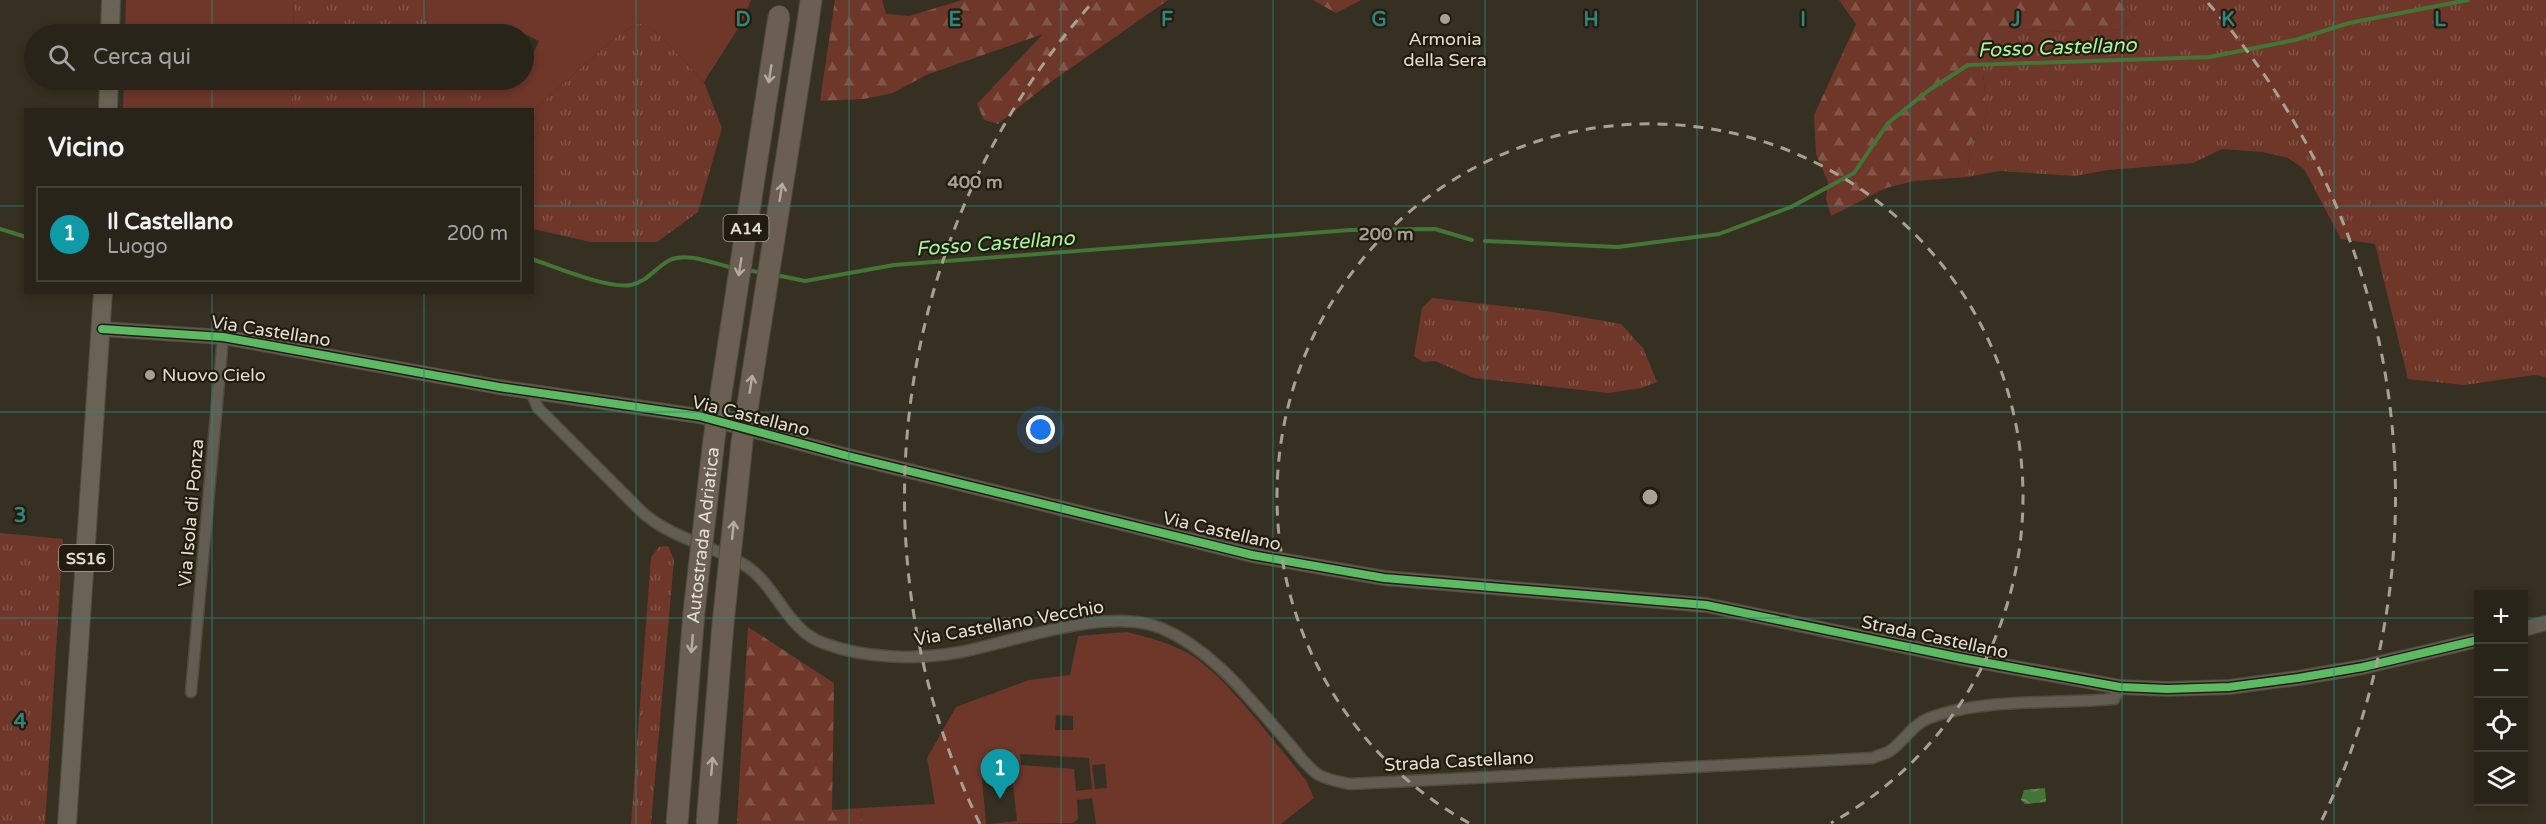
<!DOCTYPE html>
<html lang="it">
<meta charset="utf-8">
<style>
body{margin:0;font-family:"Varela Round",sans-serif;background:#343027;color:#f1f3f6}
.controls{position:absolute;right:18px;bottom:18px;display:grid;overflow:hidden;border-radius:0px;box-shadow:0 3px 9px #0003}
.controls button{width:54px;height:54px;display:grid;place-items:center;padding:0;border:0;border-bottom:2px solid #444139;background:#28241a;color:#f1f3f6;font:30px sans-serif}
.you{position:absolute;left:1041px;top:430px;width:21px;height:21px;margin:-15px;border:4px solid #fff;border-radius:50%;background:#1a73e8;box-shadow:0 0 0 9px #1a73e833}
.badge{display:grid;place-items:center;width:39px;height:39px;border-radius:50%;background:#a7a192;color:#fff;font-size:20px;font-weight:700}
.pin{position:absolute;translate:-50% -50px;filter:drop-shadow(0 2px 3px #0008)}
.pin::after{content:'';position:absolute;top:32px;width:21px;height:18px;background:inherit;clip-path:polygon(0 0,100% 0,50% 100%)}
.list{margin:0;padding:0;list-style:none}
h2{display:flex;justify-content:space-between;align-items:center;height:78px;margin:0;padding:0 24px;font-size:26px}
h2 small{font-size:20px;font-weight:400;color:#a5a4a2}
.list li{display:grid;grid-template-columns:39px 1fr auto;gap:18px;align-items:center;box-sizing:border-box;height:96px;margin:0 12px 12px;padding:0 12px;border:2px solid #444139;border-radius:0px}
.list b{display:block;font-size:22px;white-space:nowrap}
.list p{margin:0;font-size:20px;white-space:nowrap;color:#a5a4a2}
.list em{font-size:20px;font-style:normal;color:#a5a4a2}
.icon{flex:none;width:33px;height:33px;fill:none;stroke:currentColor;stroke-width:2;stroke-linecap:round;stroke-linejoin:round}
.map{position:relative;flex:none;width:2546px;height:824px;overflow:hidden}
.search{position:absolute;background:#28241a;box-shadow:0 3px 9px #0003;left:24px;top:24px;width:510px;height:66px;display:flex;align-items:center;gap:15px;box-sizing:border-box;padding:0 21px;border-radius:33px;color:#a5a4a2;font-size:22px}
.panel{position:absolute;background:#28241a;box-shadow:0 3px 9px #0003;left:24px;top:108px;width:510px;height:186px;border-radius:0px}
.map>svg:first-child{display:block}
.grass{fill:url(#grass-tufts)}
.forest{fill:url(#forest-firs)}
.green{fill:#6e372a;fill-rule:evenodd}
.water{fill:url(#water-waves)}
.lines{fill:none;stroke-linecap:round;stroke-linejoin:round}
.stream{stroke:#437536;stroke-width:4}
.minor-casing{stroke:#514b3f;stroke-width:13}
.tertiary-casing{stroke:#514b3f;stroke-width:16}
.primary-casing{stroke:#514b3f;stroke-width:20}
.motorway-casing{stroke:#514b3f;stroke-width:23}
.minor{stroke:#625d53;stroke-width:10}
.tertiary{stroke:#625d53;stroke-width:14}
.primary{stroke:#696256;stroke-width:18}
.motorway{stroke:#6a5f52;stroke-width:21}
.motorway-bridge-casing{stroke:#514b3f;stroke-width:23;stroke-linecap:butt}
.motorway-bridge{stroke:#6a5f52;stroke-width:21}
.cycleway-casing{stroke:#211c11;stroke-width:11}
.cycleway{stroke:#5cba63;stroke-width:8}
.oneway{stroke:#b3ab9d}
.grid{fill:none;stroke:#2f867d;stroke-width:1.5;stroke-opacity:0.55}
.ring{fill:none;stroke:#a7a192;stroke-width:3;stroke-dasharray:10 8}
.poi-dot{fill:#a7a192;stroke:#211c11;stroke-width:2}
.labels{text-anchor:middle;stroke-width:4.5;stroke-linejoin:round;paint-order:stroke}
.shield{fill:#211c11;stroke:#aaa496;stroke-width:1.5}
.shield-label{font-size:16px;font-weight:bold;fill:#e4decf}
.poi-label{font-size:18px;fill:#e4decf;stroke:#211c11}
.street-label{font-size:18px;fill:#e4decf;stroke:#211c11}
.water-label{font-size:20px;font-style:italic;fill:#a8f698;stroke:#211c11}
.grid-label{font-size:20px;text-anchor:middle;font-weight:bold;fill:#2f867d;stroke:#211c11;stroke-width:4.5;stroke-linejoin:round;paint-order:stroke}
.centre{fill:#a7a192;stroke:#211c11;stroke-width:3}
.ring-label{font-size:18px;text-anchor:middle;font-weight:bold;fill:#a7a192;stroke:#211c11;stroke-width:4.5;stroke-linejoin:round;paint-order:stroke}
</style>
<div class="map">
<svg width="2546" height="824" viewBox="0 0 2546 824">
<defs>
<pattern id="grass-tufts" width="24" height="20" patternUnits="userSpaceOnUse" patternTransform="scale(1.5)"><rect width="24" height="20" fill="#6e372a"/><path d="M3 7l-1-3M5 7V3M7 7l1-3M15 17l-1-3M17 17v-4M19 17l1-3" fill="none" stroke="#835448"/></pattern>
<pattern id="forest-firs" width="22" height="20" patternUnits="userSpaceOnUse" patternTransform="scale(1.5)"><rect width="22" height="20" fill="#6e372a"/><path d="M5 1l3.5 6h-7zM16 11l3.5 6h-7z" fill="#835448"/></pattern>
<pattern id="water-waves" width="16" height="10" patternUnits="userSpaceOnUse" patternTransform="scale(1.5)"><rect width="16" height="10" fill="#437536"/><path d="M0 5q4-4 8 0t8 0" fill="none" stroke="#678f5b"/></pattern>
</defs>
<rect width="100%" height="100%" fill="#363022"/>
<!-- grass -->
<path class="grass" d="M 294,0 L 425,0 L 429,34 L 293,34 Z
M 2122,0 L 2546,0 L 2546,377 L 2534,375 L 2464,385 L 2408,379 L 2375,244 L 2341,239 L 2304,169 L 2288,158 L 2263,152 L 2222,149 L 2193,163 L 2108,170 L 2075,176 L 2000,171 L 1967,177 L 1970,147 L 1987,114 L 1981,53 L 2000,27 L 2064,32 L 2120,29 L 2134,17 Z
M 640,23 L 659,34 L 704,82 L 722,128 L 698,212 L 657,242 L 591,242 L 533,229 L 532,110 L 291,110 L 292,80 L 452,80 L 462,86 L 537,107 L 619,34 Z
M 1432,298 L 1546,311 L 1621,324 L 1643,348 L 1657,382 L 1642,388 L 1608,393 L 1474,378 L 1435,361 L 1423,362 L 1414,356 L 1422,308 Z
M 0,533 L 63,539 L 45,824 L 0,824 Z
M 668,546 L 674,559 L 651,824 L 631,824 L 651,557 L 659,547 Z"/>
<!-- forest -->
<path class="forest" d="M 835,0 L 882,0 L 886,14 L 909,16 L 962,0 L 1168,0 L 1048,84 L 998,124 L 984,120 L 977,104 L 1043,34 L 926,75 L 893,93 L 864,99 L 820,101 Z
M 1313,0 L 1361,0 L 1336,13 Z
M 1839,0 L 2122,0 L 2134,17 L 2120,29 L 2064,32 L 2000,27 L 1981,53 L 1987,114 L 1970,147 L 1967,177 L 1914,181 L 1886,188 L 1831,216 L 1826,199 L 1828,182 L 1816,154 L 1814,115 L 1856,24 Z
M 748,627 L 834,683 L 832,810 L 861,808 L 862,824 L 737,824 Z"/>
<!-- green -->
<path class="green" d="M 126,0 L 294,0 L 293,34 L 125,34 Z
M 425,0 L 751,0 L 741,24 L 704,82 L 659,34 L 640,23 L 619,34 L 537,107 C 510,105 475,93 452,80 L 524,80 L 524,62 L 528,64 L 539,41 L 518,31 L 516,34 L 429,34 Z
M 124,80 L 292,80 L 291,109 L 123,109 Z
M 1127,632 C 1150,638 1171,643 1191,655 C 1227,677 1277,746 1306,780 L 1314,798 L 1281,824 L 1096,824 L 1092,798 L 1077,800 L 1078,819 L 1073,823 L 988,824 L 1017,821 L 1012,775 L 982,778 L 986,824 L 862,824 L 861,808 L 935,804 L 927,758 L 956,707 L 1029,680 L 1070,675 L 1078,636 ZM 1056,715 L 1073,716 L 1073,730 L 1055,730 ZM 1020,754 L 1089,758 L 1092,789 L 1076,791 L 1074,769 L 1021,765 ZM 1105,764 L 1107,788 L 1095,789 L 1092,765 Z"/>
<!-- water -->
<path class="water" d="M 2045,788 L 2046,802 L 2025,804 L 2021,800 L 2024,790 Z"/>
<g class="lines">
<!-- stream -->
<path class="stream" d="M 0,229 L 26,237
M 1485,241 L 1618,247 L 1719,234 L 1791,207 L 1854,173 L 1888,123 L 1929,90 L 1968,65 L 2210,57 L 2295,40 L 2349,23 L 2468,0
M 532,259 C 555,267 608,289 631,285 C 647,282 656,267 670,260 C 688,252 715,264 733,268
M 747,270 L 763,273
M 776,275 L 805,281 L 894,265 L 1350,230 L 1435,229 L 1472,240"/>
<defs>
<path id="minor" d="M 531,392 L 538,408 L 643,513 C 672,538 710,545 743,564 C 776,583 786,630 823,643 C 866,659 916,660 961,652 C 1016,641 1109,606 1161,628 C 1213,650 1249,698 1285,739 C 1295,750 1307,768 1319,775 C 1328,780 1340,782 1350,784 L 1873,758 C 1878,755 1885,754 1890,751 C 1904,741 1912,725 1929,718 C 1982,698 2057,704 2114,699 L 2120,687
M 191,692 L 223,337"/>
<path id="tertiary" d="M 102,329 L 223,337 L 499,387 L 699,416 L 848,456 L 1252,555 L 1384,578 L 1706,605 L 1961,658 L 2120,687 L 2167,689 L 2229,687 L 2298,678 L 2363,667 L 2478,640
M 2524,629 L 2546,623"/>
<path id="primary" d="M 110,34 L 111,0
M 108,110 L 109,80
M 67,824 L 103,292"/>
<path id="motorway" d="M 808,22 L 811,0"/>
</defs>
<!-- minor casing -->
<use href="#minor" class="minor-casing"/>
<!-- tertiary casing -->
<use href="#tertiary" class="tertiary-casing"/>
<!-- primary casing -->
<use href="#primary" class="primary-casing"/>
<!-- motorway casing -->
<use href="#motorway" class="motorway-casing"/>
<!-- minor -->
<use href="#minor" class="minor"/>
<!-- tertiary -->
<use href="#tertiary" class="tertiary"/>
<!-- primary -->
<use href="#primary" class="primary"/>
<!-- motorway -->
<use href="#motorway" class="motorway"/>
<defs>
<g id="motorway-bridge">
<path id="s1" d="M 677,824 L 694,612 L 714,439 L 779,16"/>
<path d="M 707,824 L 723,624 L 742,442 L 808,22"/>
</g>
</defs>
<!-- motorway-bridge casing -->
<use href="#motorway-bridge" class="motorway-bridge-casing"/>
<!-- motorway-bridge -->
<use href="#motorway-bridge" class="motorway-bridge"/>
<defs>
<path id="cycleway" d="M 102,329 L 223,337 L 499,387 L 699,416 L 848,456 L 1252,555 L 1384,578 L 1706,605 L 1961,658 L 2120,687 L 2167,689 L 2229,687 L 2298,678 L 2363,667 L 2478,640"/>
</defs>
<!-- cycleway casing -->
<use href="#cycleway" class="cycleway-casing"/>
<!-- cycleway -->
<use href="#cycleway" class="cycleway"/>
</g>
<!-- one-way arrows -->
<defs><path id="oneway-shaft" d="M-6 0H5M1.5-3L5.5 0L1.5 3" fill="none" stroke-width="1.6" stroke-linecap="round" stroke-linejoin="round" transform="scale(1.5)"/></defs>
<g class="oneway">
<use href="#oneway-shaft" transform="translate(770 74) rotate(99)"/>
<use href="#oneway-shaft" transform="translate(781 192) rotate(-81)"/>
<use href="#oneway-shaft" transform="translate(740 267) rotate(99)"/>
<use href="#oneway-shaft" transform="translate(751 384) rotate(-81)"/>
<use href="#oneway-shaft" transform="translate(733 530) rotate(-84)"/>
<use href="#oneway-shaft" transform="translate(692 644) rotate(95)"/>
<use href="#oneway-shaft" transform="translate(712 766) rotate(-85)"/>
</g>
<!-- grid -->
<path class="grid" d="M 212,0 L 212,34M 424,0 L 424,34M 636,0 L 636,824M 849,0 L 849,824M 1061,0 L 1061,824M 1273,0 L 1273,824M 1485,0 L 1485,824M 1697,0 L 1697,824M 1910,0 L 1910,824M 2122,0 L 2122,824M 2334,0 L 2334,824M 212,80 L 212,110M 424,80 L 424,110M 0,206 L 26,206M 532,206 L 2546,206M 212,292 L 212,824M 424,292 L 424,824M 0,412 L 2546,412M 0,618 L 2478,618M 2524,618 L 2546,618"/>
<!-- distance rings -->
<g class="ring">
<path d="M1469 823A373 373 0 1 1 1831 823"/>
<path d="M980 824A745 745 0 0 1 1092 3M2208 3A745 745 0 0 1 2320 824"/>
</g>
<!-- markers -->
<g class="poi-dot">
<circle cx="1445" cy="19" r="6"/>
<circle cx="150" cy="375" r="6"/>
</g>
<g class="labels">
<!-- shield labels -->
<g class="shield">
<rect x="723.5" y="215" width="45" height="26" rx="4.5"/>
<rect x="59" y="545" width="54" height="26" rx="4.5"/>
</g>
<g class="shield-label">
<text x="746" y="234">A14</text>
<text x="86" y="564">SS16</text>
</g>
<!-- poi labels -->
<g class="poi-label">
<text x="1445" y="45">Armonia<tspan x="1445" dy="21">della Sera</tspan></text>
<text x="162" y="381" text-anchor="start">Nuovo Cielo</text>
</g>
<!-- street labels -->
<g class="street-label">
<text transform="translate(271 331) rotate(9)" y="6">Via Castellano</text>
<text transform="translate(751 416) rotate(14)" y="6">Via Castellano</text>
<text transform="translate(191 513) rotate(-85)" y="6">Via Isola di Ponza</text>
<text transform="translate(1222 531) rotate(13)" y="6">Via Castellano</text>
<text dy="6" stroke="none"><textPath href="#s1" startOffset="290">Autostrada Adriatica</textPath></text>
<text transform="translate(1009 623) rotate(-10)" y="6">Via Castellano Vecchio</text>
<text transform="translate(1935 637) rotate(12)" y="6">Strada Castellano</text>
<text transform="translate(1459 761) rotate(-3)" y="6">Strada Castellano</text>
</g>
<!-- water labels -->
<g class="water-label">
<text transform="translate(2057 47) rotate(-2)" y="7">Fosso Castellano</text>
<text transform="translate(995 243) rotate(-4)" y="7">Fosso Castellano</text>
</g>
</g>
<g class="grid-label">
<text x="743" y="26">D</text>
<text x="955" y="26">E</text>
<text x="1167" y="26">F</text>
<text x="1379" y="26">G</text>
<text x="1591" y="26">H</text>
<text x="1803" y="26">I</text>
<text x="2016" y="26">J</text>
<text x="2228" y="26">K</text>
<text x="2440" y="26">L</text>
<text x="20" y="522">3</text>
<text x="20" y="728">4</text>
</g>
<circle cx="1650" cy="497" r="9" class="centre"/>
<g class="ring-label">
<text x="975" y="188">400 m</text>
<text x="1386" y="240">200 m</text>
</g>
</svg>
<div class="controls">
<button>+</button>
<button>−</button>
<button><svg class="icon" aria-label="locate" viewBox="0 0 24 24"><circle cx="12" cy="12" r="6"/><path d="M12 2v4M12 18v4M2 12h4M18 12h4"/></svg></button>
<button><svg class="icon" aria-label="layers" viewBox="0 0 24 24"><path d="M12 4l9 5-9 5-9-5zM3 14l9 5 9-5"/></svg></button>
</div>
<div class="you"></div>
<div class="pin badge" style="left:1000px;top:799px;background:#0f9aa8">1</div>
<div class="search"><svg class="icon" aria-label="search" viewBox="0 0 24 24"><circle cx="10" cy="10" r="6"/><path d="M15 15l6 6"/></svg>Cerca qui</div>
<section class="panel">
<h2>Vicino<small></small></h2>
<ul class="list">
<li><span class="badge" style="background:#0f9aa8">1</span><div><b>Il Castellano</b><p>Luogo</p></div><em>200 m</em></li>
</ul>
</section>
</div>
